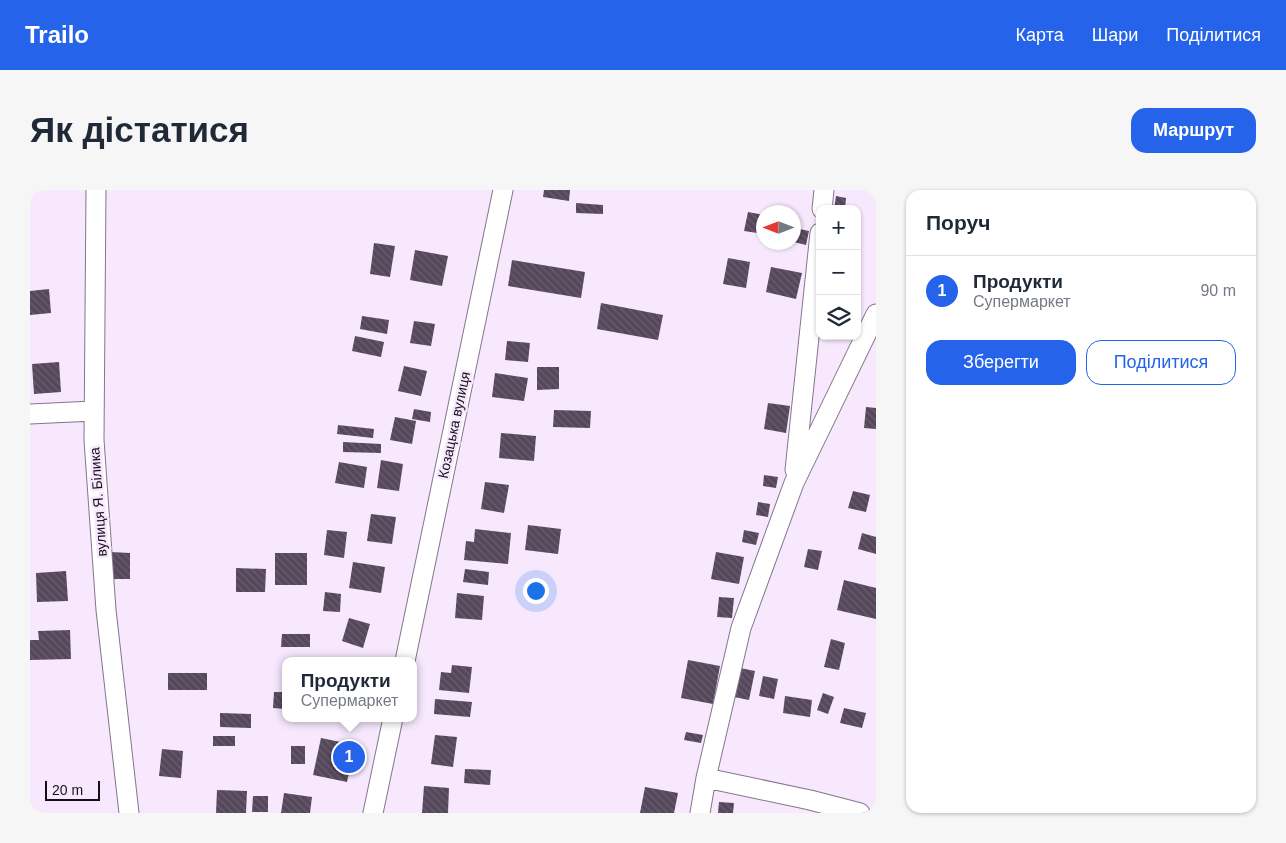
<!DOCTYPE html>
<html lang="uk">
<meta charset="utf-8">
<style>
body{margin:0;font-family:Arial,sans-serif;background:#f6f6f7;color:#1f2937}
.controls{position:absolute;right:15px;top:15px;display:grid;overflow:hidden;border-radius:10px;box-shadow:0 1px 4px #0004}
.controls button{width:45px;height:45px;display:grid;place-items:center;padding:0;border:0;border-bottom:1px solid #e0e1e3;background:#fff;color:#1f2937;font:25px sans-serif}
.compass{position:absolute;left:726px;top:15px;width:45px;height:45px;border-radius:50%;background:#fff;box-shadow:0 1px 4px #0004;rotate:270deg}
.scale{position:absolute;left:15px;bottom:12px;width:55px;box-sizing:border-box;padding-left:5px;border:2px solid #140f17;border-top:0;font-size:14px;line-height:18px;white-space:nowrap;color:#140f17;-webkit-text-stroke:4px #f7e8fe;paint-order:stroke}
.you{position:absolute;left:505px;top:400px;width:18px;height:18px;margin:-12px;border:4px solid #fff;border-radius:50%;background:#1a73e8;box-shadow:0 0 0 8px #1a73e833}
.badge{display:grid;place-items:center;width:32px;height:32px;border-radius:50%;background:#2563eb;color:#fff;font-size:16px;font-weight:700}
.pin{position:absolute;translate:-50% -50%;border:2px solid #fff;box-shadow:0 1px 5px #0006}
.popup{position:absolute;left:252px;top:467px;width:135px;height:65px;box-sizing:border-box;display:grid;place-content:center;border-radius:10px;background:#fff;filter:drop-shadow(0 1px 4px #0005);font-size:16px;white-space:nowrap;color:#747a83}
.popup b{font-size:19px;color:#1f2937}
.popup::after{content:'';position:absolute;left:50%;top:100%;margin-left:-10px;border:10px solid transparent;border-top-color:#fff}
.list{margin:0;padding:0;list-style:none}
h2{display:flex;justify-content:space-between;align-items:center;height:65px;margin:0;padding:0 20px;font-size:21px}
h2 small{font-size:16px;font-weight:400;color:#747a83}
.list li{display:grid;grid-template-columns:32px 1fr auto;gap:15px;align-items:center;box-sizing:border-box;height:70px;padding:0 20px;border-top:1px solid #e0e1e3}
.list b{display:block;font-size:19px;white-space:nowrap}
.list p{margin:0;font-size:16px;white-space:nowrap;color:#747a83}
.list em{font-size:16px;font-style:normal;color:#747a83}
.actions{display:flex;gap:10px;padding:15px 20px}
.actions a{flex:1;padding:11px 0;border:1px solid #2563eb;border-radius:15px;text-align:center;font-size:18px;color:#2563eb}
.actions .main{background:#2563eb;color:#fff}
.icon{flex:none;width:28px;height:28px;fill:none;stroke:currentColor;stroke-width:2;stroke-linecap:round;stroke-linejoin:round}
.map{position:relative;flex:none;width:846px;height:623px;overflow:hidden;border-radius:15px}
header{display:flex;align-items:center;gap:30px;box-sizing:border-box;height:70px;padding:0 25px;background:#2563eb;color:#fff}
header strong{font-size:24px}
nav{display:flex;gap:28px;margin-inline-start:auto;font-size:18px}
.intro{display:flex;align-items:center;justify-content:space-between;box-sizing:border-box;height:120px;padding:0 30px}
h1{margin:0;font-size:35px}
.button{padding:12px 22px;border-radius:15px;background:#2563eb;color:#fff;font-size:18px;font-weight:700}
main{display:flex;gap:30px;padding:0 30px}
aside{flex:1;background:#fff;border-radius:15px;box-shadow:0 1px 4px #0004}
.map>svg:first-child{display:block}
.building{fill:url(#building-back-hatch)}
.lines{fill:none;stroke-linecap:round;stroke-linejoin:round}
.minor-casing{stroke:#83768a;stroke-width:21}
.minor{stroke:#fff;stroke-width:19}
.labels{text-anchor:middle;stroke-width:5;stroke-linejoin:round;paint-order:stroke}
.street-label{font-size:14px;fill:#140f17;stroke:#f7e8fe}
</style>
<header>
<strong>Trailo</strong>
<nav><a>Карта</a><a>Шари</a><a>Поділитися</a></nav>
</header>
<div class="intro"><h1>Як дістатися</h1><a class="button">Маршрут</a></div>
<main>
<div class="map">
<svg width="846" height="623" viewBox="0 0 846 623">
<defs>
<pattern id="building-back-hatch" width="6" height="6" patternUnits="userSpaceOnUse" patternTransform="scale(1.25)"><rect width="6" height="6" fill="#55485b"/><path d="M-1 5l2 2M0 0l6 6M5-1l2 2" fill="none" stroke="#695e6e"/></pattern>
</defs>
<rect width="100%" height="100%" fill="#f7e8fe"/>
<!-- building -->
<path class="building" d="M 514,0 L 540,0 L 539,11 L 513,7 Z
M 806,6 L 816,8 L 815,19 L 804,19 Z
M 546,13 L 573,15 L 573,24 L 546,23 Z
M 718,22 L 734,25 L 734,44 L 714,41 Z
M 765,38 L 779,41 L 776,55 L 764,52 Z
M 344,53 L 365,56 L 360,87 L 340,84 Z
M 385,60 L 418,66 L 412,96 L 380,90 Z
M 698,68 L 720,72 L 716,98 L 693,94 Z
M 482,70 L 555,82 L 551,108 L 478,96 Z
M 741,77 L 772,83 L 766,109 L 736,102 Z
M 19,99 L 21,123 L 0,125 L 0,101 Z
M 571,113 L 633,125 L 628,150 L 567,139 Z
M 332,126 L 359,130 L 357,144 L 330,139 Z
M 384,131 L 405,134 L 401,156 L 380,153 Z
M 325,146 L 354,152 L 351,167 L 322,161 Z
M 477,151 L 500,153 L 498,172 L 475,170 Z
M 29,172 L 31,202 L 4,204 L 2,174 Z
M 374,176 L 397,181 L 391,206 L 368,201 Z
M 507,177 L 529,177 L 529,199 L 507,200 Z
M 465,183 L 498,188 L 494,211 L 462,207 Z
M 738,213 L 760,216 L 756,243 L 734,239 Z
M 836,217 L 846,218 L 846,239 L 834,238 Z
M 384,219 L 401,222 L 400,232 L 382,229 Z
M 524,220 L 561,221 L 560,238 L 523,237 Z
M 365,227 L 386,231 L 382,254 L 360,250 Z
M 308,235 L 344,239 L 343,248 L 307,244 Z
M 471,243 L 506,246 L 504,271 L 469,268 Z
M 313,252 L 351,254 L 351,263 L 313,262 Z
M 351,270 L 373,274 L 369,301 L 347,298 Z
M 309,272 L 337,277 L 334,298 L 305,293 Z
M 734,285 L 748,287 L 746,298 L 733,296 Z
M 455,292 L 479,295 L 474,323 L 451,319 Z
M 823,301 L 840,305 L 836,322 L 818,318 Z
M 728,312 L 740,314 L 738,327 L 726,325 Z
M 341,324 L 366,327 L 362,354 L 337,351 Z
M 498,335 L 531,339 L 528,364 L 495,360 Z
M 445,339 L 481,343 L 478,374 L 434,370 L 436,351 L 444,352 Z
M 297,340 L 317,342 L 314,368 L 294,365 Z
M 714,340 L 729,343 L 726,355 L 712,352 Z
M 832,343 L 846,347 L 846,364 L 828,359 Z
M 778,359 L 792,361 L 788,380 L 774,377 Z
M 81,362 L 100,363 L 100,389 L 81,389 Z
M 686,362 L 714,367 L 709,394 L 681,389 Z
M 245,363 L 277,363 L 277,395 L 245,395 Z
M 323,372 L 355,377 L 351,403 L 319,398 Z
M 206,378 L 236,379 L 235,402 L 206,402 Z
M 435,379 L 459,382 L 458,395 L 433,392 Z
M 36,381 L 38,411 L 7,412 L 6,383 Z
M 814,390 L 846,398 L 846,429 L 807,420 Z
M 295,402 L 311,404 L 310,422 L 293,421 Z
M 427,403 L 454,406 L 452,430 L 425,428 Z
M 689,407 L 704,408 L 702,428 L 687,427 Z
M 319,428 L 340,434 L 333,458 L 312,451 Z
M 40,440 L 41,469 L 0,470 L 0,450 L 9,450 L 8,441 Z
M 252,444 L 280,444 L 280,457 L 251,457 Z
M 801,449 L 815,453 L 809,480 L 794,477 Z
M 658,470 L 690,476 L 683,514 L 651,508 Z
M 422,475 L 442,477 L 439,503 L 409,500 L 411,482 L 421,483 Z
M 710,478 L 725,481 L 719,510 L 704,507 Z
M 138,483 L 177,483 L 177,500 L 138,500 Z
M 733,486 L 748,489 L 744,509 L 729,506 Z
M 244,502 L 255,502 L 255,519 L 243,518 Z
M 793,503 L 804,507 L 798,524 L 787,520 Z
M 755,506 L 782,510 L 780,527 L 753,523 Z
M 405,509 L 442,512 L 440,527 L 404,524 Z
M 814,518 L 836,523 L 832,538 L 810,533 Z
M 190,523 L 221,524 L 221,538 L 190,537 Z
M 656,542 L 673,545 L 671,553 L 654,550 Z
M 405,545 L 427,547 L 423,577 L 401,574 Z
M 183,546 L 205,546 L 205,556 L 183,556 Z
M 291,548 L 325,555 L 317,592 L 283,585 Z
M 261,556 L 275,556 L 275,574 L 261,574 Z
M 132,559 L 153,561 L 151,588 L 129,586 Z
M 435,579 L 461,580 L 460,595 L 434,593 Z
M 394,596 L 419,598 L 418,623 L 392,623 Z
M 615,597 L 648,603 L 644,623 L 610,623 Z
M 187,600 L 217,601 L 216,623 L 186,623 Z
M 254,603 L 282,607 L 280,623 L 251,623 Z
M 223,606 L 238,606 L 238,622 L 222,622 Z
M 689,612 L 704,613 L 703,623 L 688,623 Z"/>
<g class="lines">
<defs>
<path id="minor" d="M 66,0 L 64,250 L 76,420 L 99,623
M 792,19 L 794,0
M 0,224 L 64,221
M 765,280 L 790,43
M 375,471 L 473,0
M 676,588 L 780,610 L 830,623
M 343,623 L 363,528
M 670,623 L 676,588 L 711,438 L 764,293 L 846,124"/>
</defs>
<!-- minor casing -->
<use href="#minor" class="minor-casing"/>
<!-- minor -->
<use href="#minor" class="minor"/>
</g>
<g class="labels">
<!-- street labels -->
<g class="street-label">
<text transform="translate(424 235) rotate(-78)" y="5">Козацька вулиця</text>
<text transform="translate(68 312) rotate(-94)" y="5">вулиця Я. Білика</text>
</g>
</g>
</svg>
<div class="controls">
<button>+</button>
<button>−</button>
<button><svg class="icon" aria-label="layers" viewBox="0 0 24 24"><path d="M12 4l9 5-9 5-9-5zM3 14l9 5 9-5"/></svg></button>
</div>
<svg class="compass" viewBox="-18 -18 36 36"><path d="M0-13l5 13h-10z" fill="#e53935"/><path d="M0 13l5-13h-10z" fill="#747a83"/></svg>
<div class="scale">20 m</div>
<div class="you"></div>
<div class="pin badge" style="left:319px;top:567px">1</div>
<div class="popup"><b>Продукти</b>Супермаркет</div>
</div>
<aside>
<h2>Поруч<small></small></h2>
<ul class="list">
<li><span class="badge">1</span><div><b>Продукти</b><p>Супермаркет</p></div><em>90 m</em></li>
</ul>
<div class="actions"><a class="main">Зберегти</a><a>Поділитися</a></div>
</aside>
</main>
